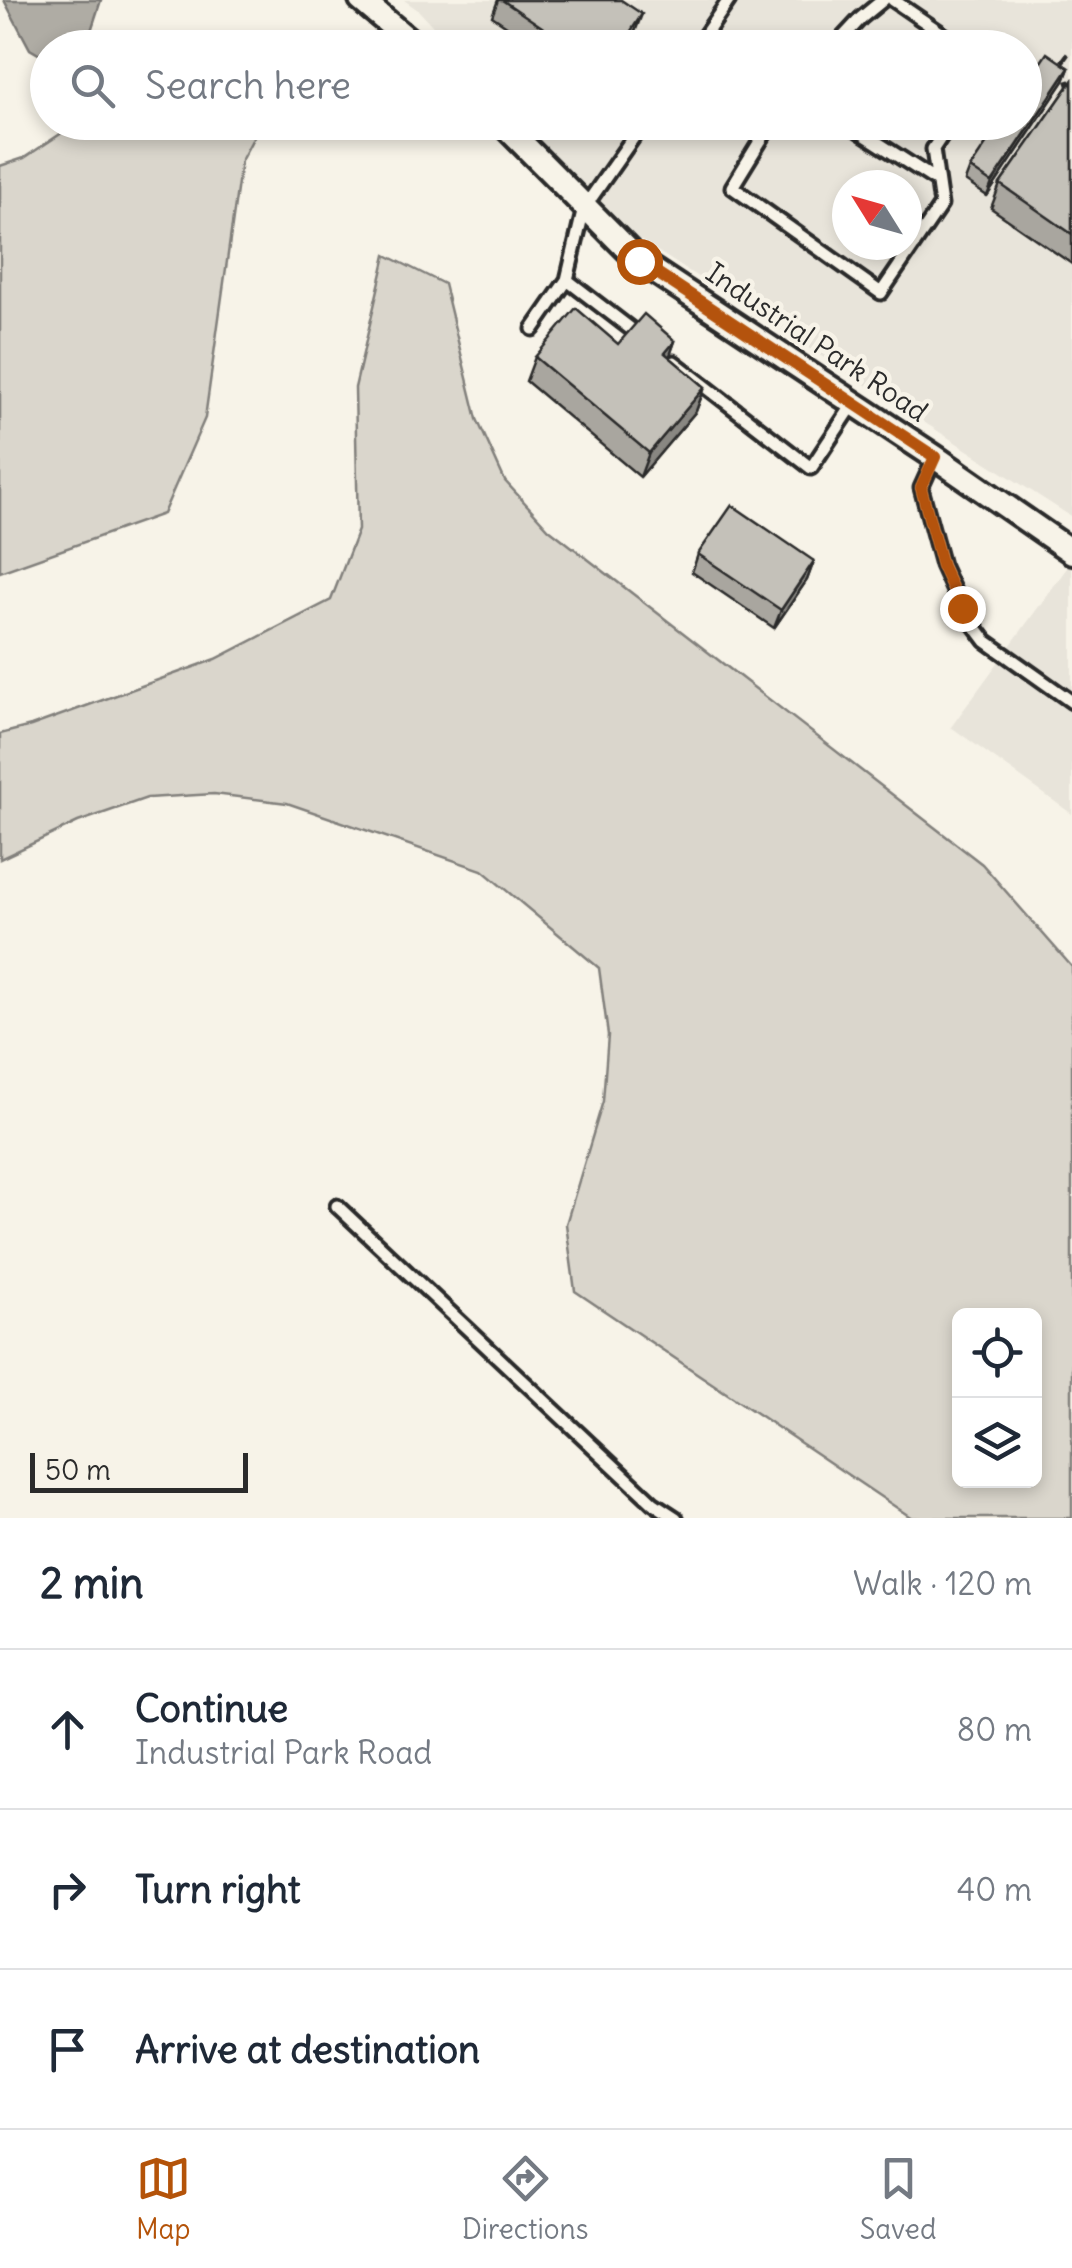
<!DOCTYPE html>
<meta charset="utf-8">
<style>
body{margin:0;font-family:Delius,sans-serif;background:#f6f6f7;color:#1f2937}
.controls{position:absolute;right:30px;bottom:30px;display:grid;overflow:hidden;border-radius:15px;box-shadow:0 5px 15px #0003}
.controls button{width:90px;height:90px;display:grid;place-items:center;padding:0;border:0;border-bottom:2px solid #e0e1e3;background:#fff;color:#1f2937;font:50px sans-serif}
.compass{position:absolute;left:832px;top:170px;width:90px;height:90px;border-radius:50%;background:#fff;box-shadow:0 5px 15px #0003;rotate:307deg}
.scale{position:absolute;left:30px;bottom:25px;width:218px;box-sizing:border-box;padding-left:10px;border:5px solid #2b2b2b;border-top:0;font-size:28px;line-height:35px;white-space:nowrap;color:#2b2b2b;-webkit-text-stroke:8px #f7f3e8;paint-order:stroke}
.stop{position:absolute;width:30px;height:30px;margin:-22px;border:8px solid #b45309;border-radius:50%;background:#fff}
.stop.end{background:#b45309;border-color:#fff;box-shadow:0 2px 10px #0008}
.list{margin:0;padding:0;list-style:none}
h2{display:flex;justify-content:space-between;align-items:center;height:130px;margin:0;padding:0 40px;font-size:42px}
h2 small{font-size:32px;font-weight:400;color:#747a83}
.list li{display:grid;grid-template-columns:65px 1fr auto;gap:30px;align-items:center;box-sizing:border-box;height:160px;padding:0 40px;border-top:2px solid #e0e1e3}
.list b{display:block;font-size:38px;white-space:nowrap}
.list p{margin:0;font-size:32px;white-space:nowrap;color:#747a83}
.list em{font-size:32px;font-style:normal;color:#747a83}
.icon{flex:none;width:55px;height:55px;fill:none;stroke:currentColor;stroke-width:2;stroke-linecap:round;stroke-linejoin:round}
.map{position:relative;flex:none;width:1072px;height:1518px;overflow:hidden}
.search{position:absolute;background:#fff;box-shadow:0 5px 15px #0003;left:30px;right:30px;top:30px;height:110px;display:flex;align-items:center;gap:25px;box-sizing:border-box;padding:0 35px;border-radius:55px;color:#747a83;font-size:38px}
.sheet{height:610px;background:#fff}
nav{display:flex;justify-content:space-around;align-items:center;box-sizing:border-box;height:140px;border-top:2px solid #e0e1e3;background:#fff;font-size:28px;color:#747a83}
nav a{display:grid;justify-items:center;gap:5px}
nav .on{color:#b45309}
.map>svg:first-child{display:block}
.built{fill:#e8e4da;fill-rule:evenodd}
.green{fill:#dad6cc;stroke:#82807c;stroke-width:2.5;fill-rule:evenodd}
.water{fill:#afaca4;stroke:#7a7874;stroke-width:2.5}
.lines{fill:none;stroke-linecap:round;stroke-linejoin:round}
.lane-casing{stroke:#2b2b2b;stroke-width:19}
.street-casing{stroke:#2b2b2b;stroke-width:30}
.path{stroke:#2b2b2b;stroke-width:5;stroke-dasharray:10 8;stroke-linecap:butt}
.lane{stroke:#f7f3e8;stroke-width:11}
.street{stroke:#f7f3e8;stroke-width:22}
.wall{fill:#a9a69f;stroke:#2b2b2b;stroke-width:2.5}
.shaded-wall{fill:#898782;stroke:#2b2b2b;stroke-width:2.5}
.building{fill:#c4c1b9;stroke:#2b2b2b;stroke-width:2.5}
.route{stroke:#b45309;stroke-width:12}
.labels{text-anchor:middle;stroke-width:9;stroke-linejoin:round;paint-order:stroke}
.street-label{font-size:28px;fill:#2b2b2b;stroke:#f7f3e8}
</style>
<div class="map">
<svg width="1072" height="1518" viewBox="0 0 1072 1518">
<rect width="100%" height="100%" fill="#f7f3e8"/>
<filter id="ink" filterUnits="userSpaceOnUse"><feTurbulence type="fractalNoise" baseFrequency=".01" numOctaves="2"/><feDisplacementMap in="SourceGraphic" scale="20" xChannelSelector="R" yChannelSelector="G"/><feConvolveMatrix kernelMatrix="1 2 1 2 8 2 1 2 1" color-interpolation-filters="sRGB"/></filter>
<g filter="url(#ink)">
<!-- built -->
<path class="built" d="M 404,0 L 1072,0 L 1072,517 L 612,222 L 521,123 L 1024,122 L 1024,48 L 452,47 L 418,10 ZM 847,185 L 907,185 L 907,245 L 847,245 Z
M 1072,561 L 1072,814 L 951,727 Z"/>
<!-- green -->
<path class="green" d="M 208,36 L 291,38 L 290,47 L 190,47 Z
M 77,123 L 261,123 L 241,161 L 205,418 L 163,514 L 0,572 L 0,166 L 24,158 Z
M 386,255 L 444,284 L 477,419 L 505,481 L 549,529 L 982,864 L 1072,967 L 1072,1518 L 912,1518 L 575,1291 L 566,1224 L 603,1101 L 608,1035 L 599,968 L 482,870 L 287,803 L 214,794 L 147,798 L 78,822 L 0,859 L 0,734 L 31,726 L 216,659 L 331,600 L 358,530 L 355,388 ZM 960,1316 L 1034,1316 L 1034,1480 L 960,1480 Z"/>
<!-- water -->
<path class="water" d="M 4,0 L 101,0 L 89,37 L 78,47 L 48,48 L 47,59 L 30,49 Z"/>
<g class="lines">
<defs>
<path id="lane" d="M 893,0 L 963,48
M 704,36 L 723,48
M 696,48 L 729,0
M 833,48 L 861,18 L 883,0
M 772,122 L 732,187 L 881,293 L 941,205 L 933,149 L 951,122
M 845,122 L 937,181
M 533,329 L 567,280
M 640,336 L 567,280 L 584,208 L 644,122
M 674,362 L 811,468 L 854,403
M 935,457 L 921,488 L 942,565 L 962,609 L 986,641 L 1072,702
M 337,1206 L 653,1503 L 676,1518"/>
<path id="street" d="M 361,0 L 418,48
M 501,122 L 639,261 L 935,457 L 1072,552"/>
</defs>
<!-- lane casing -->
<use href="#lane" class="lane-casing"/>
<!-- street casing -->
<use href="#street" class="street-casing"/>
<!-- path -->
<path class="path" d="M 1062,62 L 1072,48
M 1062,63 L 1070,88"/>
<!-- lane -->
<use href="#lane" class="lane"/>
<!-- street -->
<use href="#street" class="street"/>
</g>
<!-- wall -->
<path class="wall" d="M 498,0 L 621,0 L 635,32 L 625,48 L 539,48 L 492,16 Z
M 1069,68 L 1064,81 L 987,196 L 965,181 L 970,168 Z
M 1072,81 L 1072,264 L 991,208 L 1000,184 Z
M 675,341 L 669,357 L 705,387 L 696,411 L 640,477 L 526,381 L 535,357 L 618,344 Z
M 698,554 L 814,561 L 807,580 L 774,628 L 692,572 Z"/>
<!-- shaded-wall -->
<path class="shaded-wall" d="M 642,14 L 635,32 L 625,48 L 620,48 Z
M 1069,68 L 1064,81 L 987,196 L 992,183 Z
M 675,341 L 667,364 L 665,353 Z
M 705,387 L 696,411 L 640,477 L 649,453 Z
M 814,561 L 807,580 L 774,628 L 781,610 Z"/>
<!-- building -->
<path class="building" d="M 502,0 L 621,0 L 642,14 L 620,48 L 573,48 Z
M 1047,53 L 1069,68 L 992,183 L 970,168 L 1001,122 L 1024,122 L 1024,87 Z
M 1072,81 L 1072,234 L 1000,184 Z
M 576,308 L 618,344 L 644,314 L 675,341 L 665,353 L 705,387 L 649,453 L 535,357 Z
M 732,505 L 814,561 L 781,610 L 698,554 Z"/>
</g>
<g class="lines" filter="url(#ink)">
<!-- route -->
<path class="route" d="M 639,261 L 935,457 L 921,488 L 942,566 L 962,608"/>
</g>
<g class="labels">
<!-- street labels -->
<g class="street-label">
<text transform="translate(817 342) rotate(34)" y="10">Industrial Park Road</text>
</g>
</g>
</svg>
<div class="controls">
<button><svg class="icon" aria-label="locate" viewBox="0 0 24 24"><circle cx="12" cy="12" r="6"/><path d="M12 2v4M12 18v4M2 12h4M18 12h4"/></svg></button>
<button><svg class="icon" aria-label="layers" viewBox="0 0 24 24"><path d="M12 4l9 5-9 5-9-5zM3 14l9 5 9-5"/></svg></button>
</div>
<svg class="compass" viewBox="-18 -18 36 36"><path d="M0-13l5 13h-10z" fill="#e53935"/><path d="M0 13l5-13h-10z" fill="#747a83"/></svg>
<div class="scale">50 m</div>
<div class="stop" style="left:639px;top:261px"></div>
<div class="stop end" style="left:962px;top:608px"></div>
<div class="search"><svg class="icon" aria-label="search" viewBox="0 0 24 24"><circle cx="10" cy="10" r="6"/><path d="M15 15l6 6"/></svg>Search here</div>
</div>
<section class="sheet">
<h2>2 min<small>Walk · 120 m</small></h2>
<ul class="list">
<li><svg class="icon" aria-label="ahead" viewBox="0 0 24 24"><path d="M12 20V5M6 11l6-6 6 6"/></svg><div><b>Continue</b><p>Industrial Park Road</p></div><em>80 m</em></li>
<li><svg class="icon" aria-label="right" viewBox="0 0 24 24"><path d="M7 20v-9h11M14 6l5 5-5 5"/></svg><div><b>Turn right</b></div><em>40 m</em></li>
<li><svg class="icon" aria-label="arrive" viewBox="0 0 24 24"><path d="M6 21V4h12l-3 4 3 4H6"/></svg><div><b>Arrive at destination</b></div></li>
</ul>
</section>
<nav>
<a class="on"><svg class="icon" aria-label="map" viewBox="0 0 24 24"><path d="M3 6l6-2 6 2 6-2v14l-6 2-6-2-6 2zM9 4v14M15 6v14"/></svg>Map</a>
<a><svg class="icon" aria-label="directions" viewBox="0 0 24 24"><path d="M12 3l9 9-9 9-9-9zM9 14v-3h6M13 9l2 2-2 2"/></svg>Directions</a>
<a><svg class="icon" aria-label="saved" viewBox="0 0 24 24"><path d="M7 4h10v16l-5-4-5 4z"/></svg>Saved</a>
</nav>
